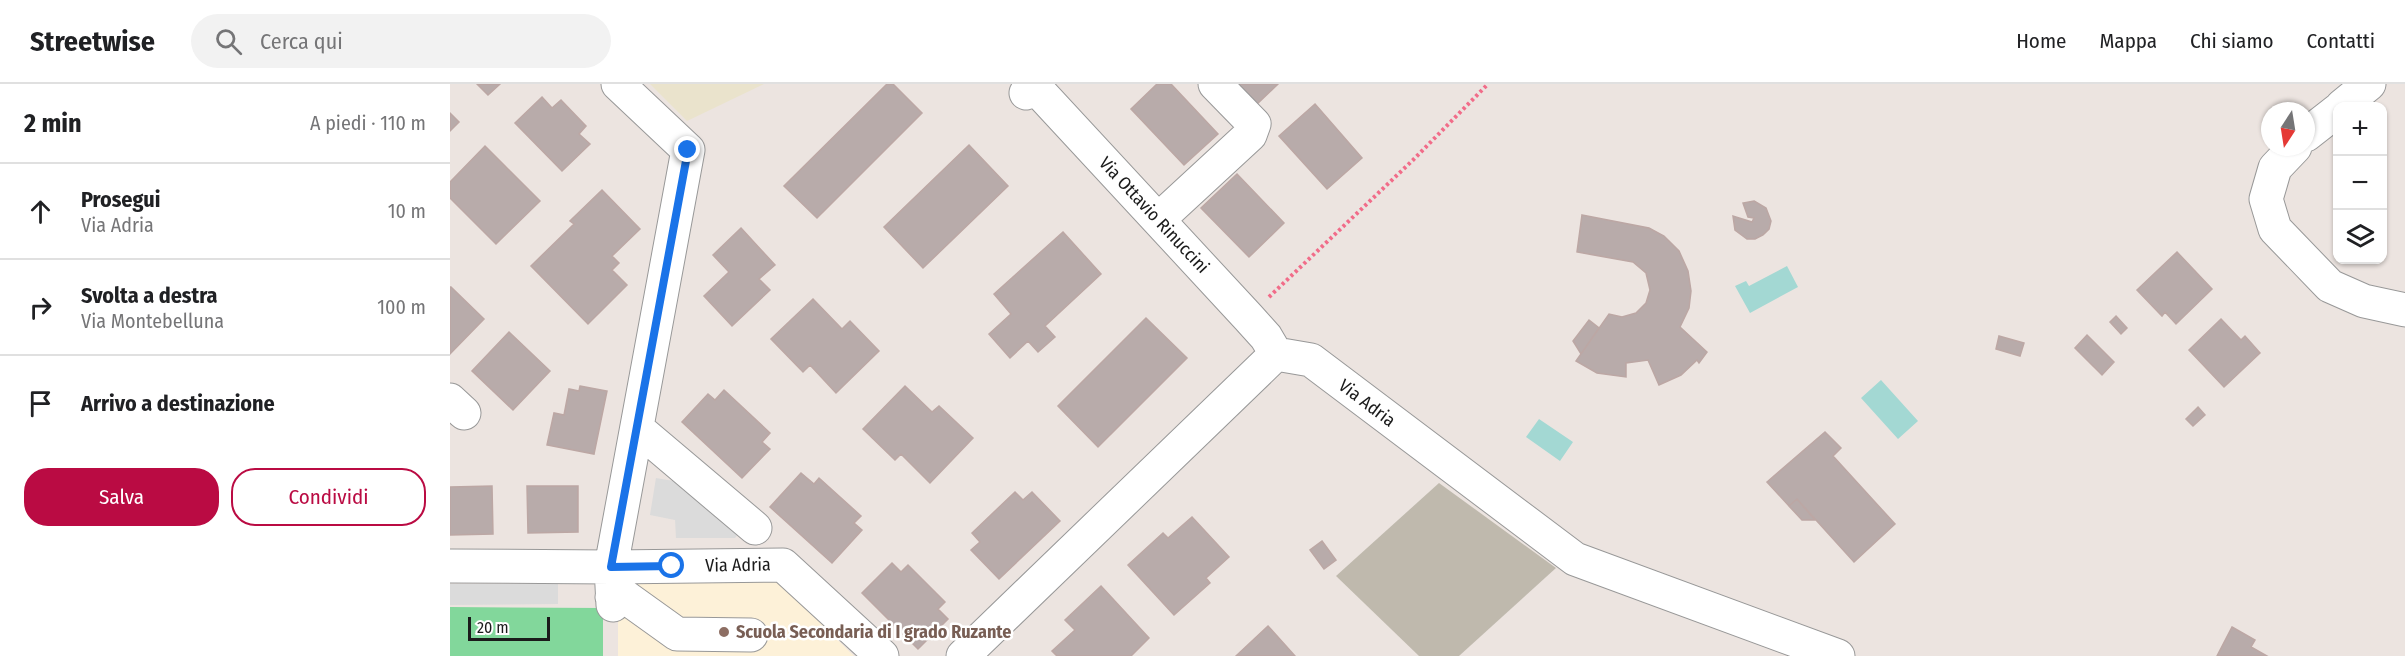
<!DOCTYPE html>
<html lang="it">
<meta charset="utf-8">
<style>
body{margin:0;font-family:"Fira Sans Condensed",sans-serif;background:#f2f2f2;color:#202124}
.controls{position:absolute;right:18px;top:18px;display:grid;overflow:hidden;border-radius:12px;box-shadow:0 2px 4px #0004}
.controls button{width:54px;height:54px;display:grid;place-items:center;padding:0;border:0;border-bottom:2px solid #e0e0e0;background:#fff;color:#202124;font:30px sans-serif}
.compass{position:absolute;left:1811px;top:18px;width:54px;height:54px;border-radius:50%;background:#fff;box-shadow:0 2px 4px #0004;rotate:192deg}
.scale{position:absolute;left:18px;bottom:15px;width:82px;box-sizing:border-box;padding-left:6px;border:3px solid #1b1b1b;border-top:0;font-size:16px;line-height:21px;white-space:nowrap;color:#1b1b1b;-webkit-text-stroke:4px #fff;paint-order:stroke}
.stop{position:absolute;width:18px;height:18px;margin:-14px;border:4px solid #1a73e8;border-radius:50%;background:#fff}
.stop.end{background:#1a73e8;border-color:#fff;box-shadow:0 2px 6px #0008}
.list{margin:0;padding:0;list-style:none}
h2{display:flex;justify-content:space-between;align-items:center;height:78px;margin:0;padding:0 24px;font-size:26px}
h2 small{font-size:20px;font-weight:400;color:#757577}
.list li{display:grid;grid-template-columns:39px 1fr auto;gap:18px;align-items:center;box-sizing:border-box;height:96px;padding:0 24px;border-top:2px solid #e0e0e0}
.list b{display:block;font-size:22px;white-space:nowrap}
.list p{margin:0;font-size:20px;white-space:nowrap;color:#757577}
.list em{font-size:20px;font-style:normal;color:#757577}
.actions{display:flex;gap:12px;padding:18px 24px}
.actions a{flex:1;padding:14px 0;border:2px solid #ba0b43;border-radius:24px;text-align:center;font-size:21px;color:#ba0b43}
.actions .main{background:#ba0b43;color:#fff}
.icon{flex:none;width:33px;height:33px;fill:none;stroke:currentColor;stroke-width:2;stroke-linecap:round;stroke-linejoin:round}
.map{position:relative;flex:none;width:1955px;height:572px;overflow:hidden}
header{display:flex;align-items:center;gap:36px;box-sizing:border-box;height:84px;padding:0 30px;background:#fff;border-bottom:2px solid #e0e0e0}
header strong{font-size:28px}
nav{display:flex;gap:33px;margin-inline-start:auto;font-size:21px}
.search{width:420px;height:54px;background:#f2f2f2;display:flex;align-items:center;gap:15px;box-sizing:border-box;padding:0 21px;border-radius:33px;color:#757577;font-size:22px}
main{display:flex}
aside{flex:1;background:#fff}
.map>svg:first-child{display:block}
.education{fill:#fdf1d8}
.construction{fill:#bfb9ad}
.farmland{fill:#eae3cc}
.pitch{fill:#82d79b}
.parking{fill:#dbdbdb}
.water{fill:#a3d8d3}
.building{fill:#b8abaa;stroke:#bca7a4;stroke-width:1.5}
.lines{fill:none;stroke-linecap:round;stroke-linejoin:round}
.minor-casing{stroke:#989898;stroke-width:35}
.path{stroke:#f16c89;stroke-width:4;stroke-dasharray:3 3;stroke-linecap:butt}
.minor{stroke:#fff;stroke-width:33}
.route{stroke:#1a73e8;stroke-width:8}
.education-dot{fill:#8d6e63;stroke:#fff;stroke-width:2}
.labels{text-anchor:middle;stroke-width:5;stroke-linejoin:round;paint-order:stroke}
.street-label{font-size:18px;fill:#1b1b1b;stroke:#fff}
.education-label{font-size:18px;font-weight:bold;fill:#785e54;stroke:#fff;text-anchor:start}
</style>
<header>
<strong>Streetwise</strong>
<div class="search"><svg class="icon" aria-label="search" viewBox="0 0 24 24"><circle cx="10" cy="10" r="6"/><path d="M15 15l6 6"/></svg>Cerca qui</div>
<nav><a>Home</a><a>Mappa</a><a>Chi siamo</a><a>Contatti</a></nav>
</header>
<main>
<aside>
<h2>2 min<small>A piedi · 110 m</small></h2>
<ul class="list">
<li><svg class="icon" aria-label="ahead" viewBox="0 0 24 24"><path d="M12 20V5M6 11l6-6 6 6"/></svg><div><b>Prosegui</b><p>Via Adria</p></div><em>10 m</em></li>
<li><svg class="icon" aria-label="right" viewBox="0 0 24 24"><path d="M7 20v-9h11M14 6l5 5-5 5"/></svg><div><b>Svolta a destra</b><p>Via Montebelluna</p></div><em>100 m</em></li>
<li><svg class="icon" aria-label="arrive" viewBox="0 0 24 24"><path d="M6 21V4h12l-3 4 3 4H6"/></svg><div><b>Arrivo a destinazione</b></div></li>
</ul>
<div class="actions"><a class="main">Salva</a><a>Condividi</a></div>
</aside>
<div class="map">
<svg width="1955" height="572" viewBox="0 0 1955 572">
<rect width="100%" height="100%" fill="#ece4e0"/>
<!-- education -->
<path class="education" d="M 174,498 L 329,498 L 404,572 L 168,572 L 168,523 Z"/>
<!-- construction -->
<path class="construction" d="M 989,399 L 1106,484 L 1009,572 L 969,572 L 886,492 Z"/>
<!-- farmland -->
<path class="farmland" d="M 200,0 L 314,0 L 237,37 Z"/>
<!-- pitch -->
<path class="pitch" d="M 0,523 L 153,524 L 153,572 L 0,572 Z"/>
<!-- parking -->
<path class="parking" d="M 206,394 L 224,397 L 298,438 L 285,454 L 226,454 L 225,436 L 200,431 Z
M 108,500 L 108,520 L 0,521 L 0,500 Z"/>
<!-- water -->
<path class="water" d="M 1337,182 L 1348,203 L 1300,229 L 1285,202 L 1296,197 L 1299,202 Z
M 1431,296 L 1468,337 L 1448,355 L 1411,314 Z
M 1089,335 L 1123,358 L 1110,377 L 1076,353 Z"/>
<!-- building -->
<path class="building" d="M 27,0 L 50,0 L 38,11 Z
M 437,0 L 443,0 L 472,29 L 367,134 L 334,102 Z
M 707,0 L 721,0 L 768,50 L 734,81 L 681,25 Z
M 784,0 L 828,0 L 805,22 Z
M 92,13 L 102,24 L 111,16 L 136,42 L 129,50 L 140,60 L 112,87 L 65,39 Z
M 865,20 L 912,74 L 877,105 L 829,52 Z
M 0,29 L 9,38 L 0,47 Z
M 519,61 L 558,102 L 473,184 L 434,143 Z
M 35,62 L 90,117 L 46,160 L 0,114 L 0,98 Z
M 787,90 L 834,139 L 799,173 L 751,124 Z
M 152,106 L 190,145 L 162,172 L 169,179 L 162,186 L 177,201 L 138,240 L 81,182 L 124,140 L 120,137 Z
M 1304,117 L 1316,124 L 1321,137 L 1319,145 L 1313,151 L 1305,155 L 1297,155 L 1285,146 L 1283,132 L 1302,138 L 1304,134 L 1298,133 L 1293,119 Z
M 1132,131 L 1199,144 L 1214,152 L 1229,167 L 1238,187 L 1241,207 L 1239,224 L 1230,243 L 1257,268 L 1249,279 L 1247,276 L 1231,291 L 1209,301 L 1198,276 L 1176,279 L 1176,293 L 1147,289 L 1126,277 L 1159,230 L 1172,233 L 1186,229 L 1196,219 L 1200,206 L 1196,189 L 1183,178 L 1127,168 Z
M 291,144 L 325,181 L 309,195 L 320,206 L 282,242 L 254,212 L 279,188 L 263,171 Z
M 613,148 L 651,190 L 595,242 L 605,253 L 588,268 L 578,257 L 560,274 L 539,250 L 561,230 L 544,210 Z
M 1727,168 L 1762,205 L 1726,240 L 1715,228 L 1712,232 L 1687,206 Z
M 1,203 L 34,235 L 0,270 L 0,203 Z
M 363,215 L 392,245 L 400,237 L 429,267 L 386,309 L 360,281 L 353,288 L 321,255 Z
M 1666,232 L 1677,244 L 1671,250 L 1660,238 Z
M 696,234 L 737,274 L 648,363 L 608,322 Z
M 1771,235 L 1791,256 L 1795,252 L 1810,269 L 1774,303 L 1739,266 Z
M 1139,236 L 1149,244 L 1131,270 L 1123,257 Z
M 59,248 L 100,287 L 63,326 L 22,287 Z
M 1637,251 L 1664,278 L 1652,291 L 1625,264 Z
M 1549,252 L 1574,259 L 1570,272 L 1546,265 Z
M 130,302 L 157,307 L 144,370 L 97,361 L 104,329 L 114,331 L 119,305 L 129,307 Z
M 455,302 L 482,328 L 489,322 L 523,354 L 480,399 L 451,370 L 445,376 L 413,345 Z
M 274,306 L 320,349 L 312,358 L 320,365 L 292,394 L 232,338 L 258,310 L 265,316 Z
M 1748,323 L 1755,331 L 1743,342 L 1736,335 Z
M 1375,348 L 1391,364 L 1383,372 L 1445,440 L 1404,478 L 1347,415 L 1339,422 L 1317,398 Z
M 351,389 L 364,400 L 369,394 L 411,432 L 404,439 L 412,446 L 382,479 L 320,423 Z
M 42,402 L 43,450 L 0,451 L 0,403 Z
M 77,402 L 128,402 L 128,448 L 78,449 Z
M 565,408 L 573,416 L 582,408 L 610,437 L 549,495 L 521,466 L 530,458 L 522,449 Z
M 1347,415 L 1365,436 L 1352,436 L 1339,422 Z
M 742,433 L 779,473 L 756,494 L 760,499 L 724,531 L 678,481 L 713,449 L 718,454 Z
M 872,457 L 886,476 L 874,485 L 860,466 Z
M 442,479 L 451,488 L 458,481 L 495,518 L 488,525 L 498,535 L 468,565 L 412,509 Z
M 651,502 L 699,554 L 681,572 L 607,572 L 602,567 L 625,546 L 615,536 Z
M 818,542 L 845,572 L 786,572 Z
M 1782,543 L 1805,556 L 1801,563 L 1817,572 L 1767,572 Z"/>
<g class="lines">
<defs>
<path id="minor" d="M 576,9 L 585,3 L 798,233 L 816,253 L 826,270
M 1892,22 L 1919,0
M 1856,51 L 1888,26
M 1845,63 L 1825,84 L 1816,115 L 1825,145 L 1880,202 L 1914,217 L 1955,226
M 709,135 L 800,51 L 804,40 L 765,0
M 826,270 L 861,276 L 1125,475 L 1388,572
M 0,316 L 14,329
M 188,345 L 305,444
M 0,482 L 161,483 L 333,481 L 432,572
M 162,513 L 174,512 L 227,550 L 301,551
M 163,521 L 161,483 L 238,66 L 168,0
M 513,572 L 826,270"/>
</defs>
<!-- minor casing -->
<use href="#minor" class="minor-casing"/>
<!-- path -->
<path class="path" d="M 819,213 L 963,76 L 1038,0"/>
<!-- minor -->
<use href="#minor" class="minor"/>
</g>
<g class="lines">
<!-- route -->
<path class="route" d="M 222,482 L 161,483 L 238,66"/>
</g>
<!-- markers -->
<circle class="education-dot" cx="274" cy="548" r="6"/>
<g class="labels">
<!-- street labels -->
<g class="street-label">
<text transform="translate(704 131) rotate(47)" y="6">Via Ottavio Rinuccini</text>
<text transform="translate(917 319) rotate(37)" y="6">Via Adria</text>
<text transform="translate(288 481) rotate(-1)" y="6">Via Adria</text>
</g>
<!-- education labels -->
<g class="education-label">
<text x="286" y="554">Scuola Secondaria di I grado Ruzante</text>
</g>
</g>
</svg>
<div class="controls">
<button>+</button>
<button>−</button>
<button><svg class="icon" aria-label="layers" viewBox="0 0 24 24"><path d="M12 4l9 5-9 5-9-5zM3 14l9 5 9-5"/></svg></button>
</div>
<svg class="compass" viewBox="-18 -18 36 36"><path d="M0-13l5 13h-10z" fill="#e53935"/><path d="M0 13l5-13h-10z" fill="#757577"/></svg>
<div class="scale">20 m</div>
<div class="stop" style="left:222px;top:482px"></div>
<div class="stop end" style="left:238px;top:66px"></div>
</div>
</main>
